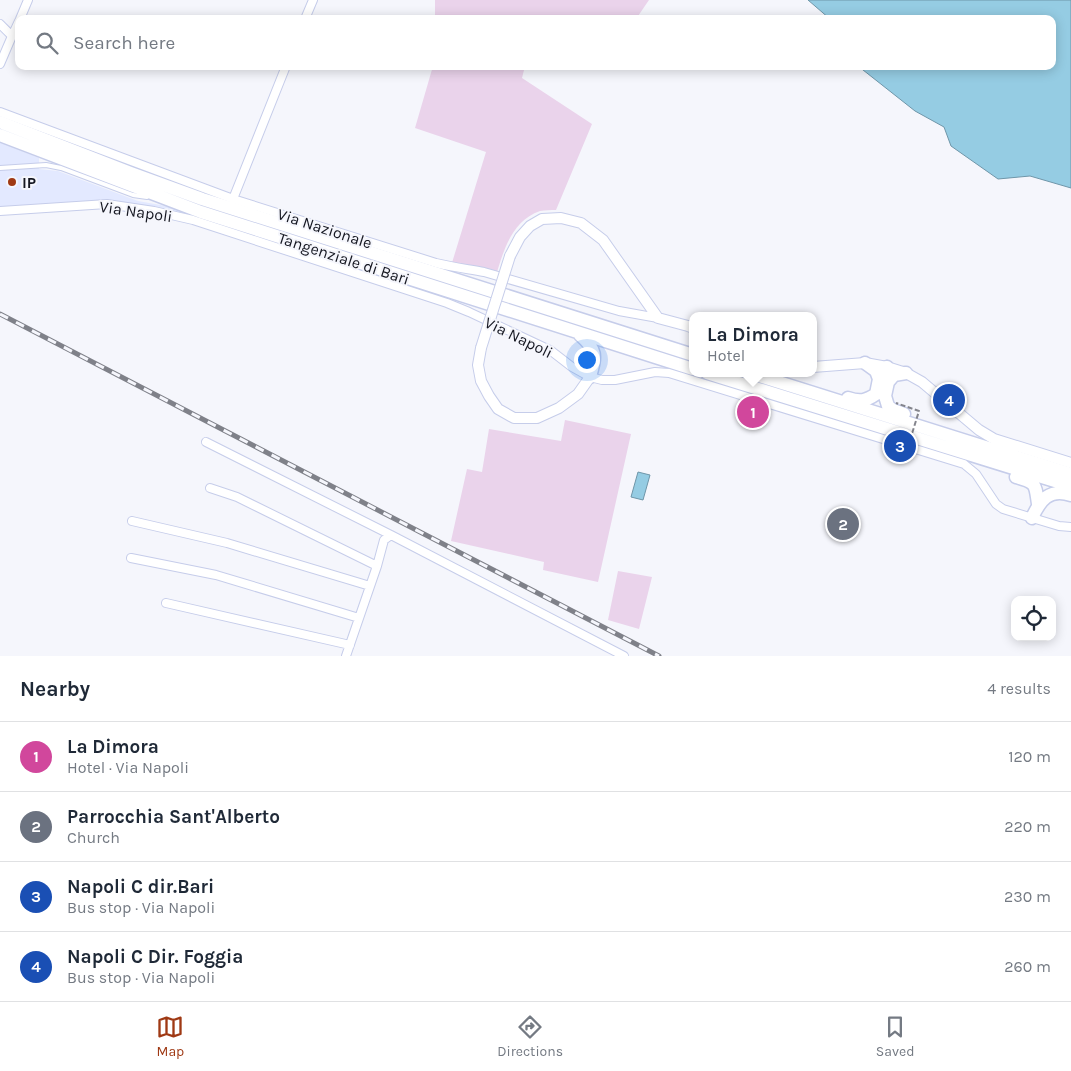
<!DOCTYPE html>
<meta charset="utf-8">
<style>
body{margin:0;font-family:Karla,sans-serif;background:#f2f2f3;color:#1f2937}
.controls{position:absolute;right:15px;bottom:15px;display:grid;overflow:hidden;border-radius:10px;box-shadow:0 2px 12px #0003}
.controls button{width:45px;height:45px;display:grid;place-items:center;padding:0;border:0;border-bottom:1px solid #e0e1e3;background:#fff;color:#1f2937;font:25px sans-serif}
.you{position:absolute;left:586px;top:359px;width:18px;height:18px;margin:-12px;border:4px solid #fff;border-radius:50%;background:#1a73e8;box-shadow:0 0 0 8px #1a73e833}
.badge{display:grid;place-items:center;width:32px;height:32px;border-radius:50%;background:#9f3914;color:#fff;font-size:16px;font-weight:700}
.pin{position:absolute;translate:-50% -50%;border:2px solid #fff;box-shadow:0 1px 5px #0006}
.popup{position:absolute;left:689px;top:312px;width:128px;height:65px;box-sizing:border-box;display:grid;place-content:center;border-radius:10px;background:#fff;filter:drop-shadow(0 1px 4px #0005);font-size:16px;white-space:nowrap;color:#747a83}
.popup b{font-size:19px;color:#1f2937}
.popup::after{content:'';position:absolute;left:50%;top:100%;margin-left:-10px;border:10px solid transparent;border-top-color:#fff}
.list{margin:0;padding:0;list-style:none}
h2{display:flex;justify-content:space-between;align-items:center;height:65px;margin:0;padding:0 20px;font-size:21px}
h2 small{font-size:16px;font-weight:400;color:#747a83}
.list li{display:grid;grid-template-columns:32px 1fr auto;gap:15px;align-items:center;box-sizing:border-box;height:70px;padding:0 20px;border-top:1px solid #e0e1e3}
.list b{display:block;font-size:19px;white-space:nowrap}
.list p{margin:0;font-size:16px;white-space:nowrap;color:#747a83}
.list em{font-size:16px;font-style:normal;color:#747a83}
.icon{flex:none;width:28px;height:28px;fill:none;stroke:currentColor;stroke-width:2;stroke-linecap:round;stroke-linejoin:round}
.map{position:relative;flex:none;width:1071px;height:656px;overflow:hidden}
.search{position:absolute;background:#fff;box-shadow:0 2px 12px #0003;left:15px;right:15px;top:15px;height:55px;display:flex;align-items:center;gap:12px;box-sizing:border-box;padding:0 18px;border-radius:10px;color:#747a83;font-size:19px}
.sheet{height:345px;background:#fff}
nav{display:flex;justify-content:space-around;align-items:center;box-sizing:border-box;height:70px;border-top:1px solid #e0e1e3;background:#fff;font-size:14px;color:#747a83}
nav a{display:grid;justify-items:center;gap:2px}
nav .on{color:#9f3914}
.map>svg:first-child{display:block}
.built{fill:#e3e9ff}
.green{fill:#ead3eb}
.water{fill:#95cce3;stroke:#6f96a9}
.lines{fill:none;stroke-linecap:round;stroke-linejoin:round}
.service-casing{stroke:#c6cdea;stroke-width:6}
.minor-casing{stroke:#c6cdea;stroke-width:10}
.tertiary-casing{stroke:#c6cdea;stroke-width:12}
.trunk-casing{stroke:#c6cdea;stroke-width:15}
.service{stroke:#fff;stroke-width:4}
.minor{stroke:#fff;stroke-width:8}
.tertiary{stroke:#fff;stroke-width:10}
.trunk{stroke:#fff;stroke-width:12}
.rail-casing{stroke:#7f8189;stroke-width:5}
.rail{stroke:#f5f6fc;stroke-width:3;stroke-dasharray:9;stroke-linecap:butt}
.tertiary-bridge-casing{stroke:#c6cdea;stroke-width:12;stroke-linecap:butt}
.path-bridge{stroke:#84858d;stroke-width:2;stroke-dasharray:5 2.5;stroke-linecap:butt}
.tertiary-bridge{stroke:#fff;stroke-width:10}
.poi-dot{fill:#9f3914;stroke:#f5f6fc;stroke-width:2}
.labels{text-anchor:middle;stroke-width:4;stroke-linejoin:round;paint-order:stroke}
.poi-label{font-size:16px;font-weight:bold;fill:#151721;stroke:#f5f6fc;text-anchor:start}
.street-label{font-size:16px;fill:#151721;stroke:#f5f6fc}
</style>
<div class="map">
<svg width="1071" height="656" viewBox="0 0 1071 656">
<rect width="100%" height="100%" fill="#f5f6fc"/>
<!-- built -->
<path class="built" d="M 0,142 L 39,158 L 39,169 L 58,171 L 138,201 L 166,206 L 192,216 L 112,200 L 0,207 Z"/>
<!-- green -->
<path class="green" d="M 435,0 L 649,0 L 636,19 L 435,19 Z
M 433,66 L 525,66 L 522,78 L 592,124 L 556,210 C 551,210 545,210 540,211 C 511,221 503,252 495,279 L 451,266 L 486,152 L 415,128 Z
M 565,420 L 631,434 L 598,582 L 543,570 L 544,562 L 451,541 L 467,469 L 482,472 L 489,429 L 561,441 Z
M 618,571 L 652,577 L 639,629 L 608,620 Z"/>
<!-- water -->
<path class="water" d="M 808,0 L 1071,0 L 1071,188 L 1030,176 L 998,179 L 951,146 L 944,127 L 915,111 L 858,66 L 1052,66 L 1052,19 L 830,19 Z
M 638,472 L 650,475 L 643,500 L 631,497 Z"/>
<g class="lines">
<defs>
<path id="service" d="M 0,168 L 46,165 L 61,168 L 133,195 L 147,197"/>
<path id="minor" d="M 20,19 L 28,0
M 305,19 L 313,0
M 0,24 L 12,36 L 0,64
M 12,36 L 19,21
M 0,112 L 233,199 L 436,263 C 452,267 468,269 484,272 L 619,311 L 658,318
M 233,199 L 286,66
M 0,211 L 107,204 L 154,211 L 193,220 L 447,303 L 469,312 L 550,350 L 572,367 L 590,377 L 602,380 L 615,380 L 655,372 L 669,373 L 964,464 L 976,474 L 996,504 L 1003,509 L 1059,526 L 1071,527
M 206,442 L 391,535
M 210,488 L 237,497 L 377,566
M 132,521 L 227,543 L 370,586
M 131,558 L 216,575 L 359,618
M 166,603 L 350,645
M 346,656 L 377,566 L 384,540 L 391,535 L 624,656"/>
<path id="tertiary" d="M 510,256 L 520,237 L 530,226 L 542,219 L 561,218 L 581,223 L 603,240 L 658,318 L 688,326 L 693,328
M 481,348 L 478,365 L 481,381 L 489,396 L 498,409 L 514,418 L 537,418 L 559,408 L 578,394 L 590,377
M 813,367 L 865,363 L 887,367 L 906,373 L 922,382 L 979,430 L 994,439 L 1071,463"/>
<path id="trunk" d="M 0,122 L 131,173 L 202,199 L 693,355
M 0,135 L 201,212 L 693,369
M 580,335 C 597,350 596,355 590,377
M 865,363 L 876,371 L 879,379
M 887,367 L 888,382 L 885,396 L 888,406 L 893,410 L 904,414
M 707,373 L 1071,486
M 750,373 L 1071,474
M 888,382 L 894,375 L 906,373
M 848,398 C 860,402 866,401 876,394 L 879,379 L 887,367
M 1016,477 C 1037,483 1035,484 1038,504
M 1032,518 C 1040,500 1049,488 1071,495"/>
</defs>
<!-- service casing -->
<use href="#service" class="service-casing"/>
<!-- minor casing -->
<use href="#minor" class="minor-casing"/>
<!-- tertiary casing -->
<use href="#tertiary" class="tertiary-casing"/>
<!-- trunk casing -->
<use href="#trunk" class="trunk-casing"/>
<!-- service -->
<use href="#service" class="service"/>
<!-- minor -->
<use href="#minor" class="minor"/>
<!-- tertiary -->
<use href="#tertiary" class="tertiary"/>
<!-- trunk -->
<use href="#trunk" class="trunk"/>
<defs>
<path id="rail" d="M 0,314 L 659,656"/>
</defs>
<!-- rail casing -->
<use href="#rail" class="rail-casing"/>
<!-- rail -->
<use href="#rail" class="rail"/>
<defs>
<path id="tertiary-bridge" d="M 481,348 L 510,256"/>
</defs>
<!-- tertiary-bridge casing -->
<use href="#tertiary-bridge" class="tertiary-bridge-casing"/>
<!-- path-bridge -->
<path class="path-bridge" d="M 883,446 L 906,453 L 919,411 L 896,403"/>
<!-- tertiary-bridge -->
<use href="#tertiary-bridge" class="tertiary-bridge"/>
</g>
<!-- markers -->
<circle class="poi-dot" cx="12" cy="182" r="5"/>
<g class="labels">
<!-- poi labels -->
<g class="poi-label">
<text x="22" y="188">IP</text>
</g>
<!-- street labels -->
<g class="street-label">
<text transform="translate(136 211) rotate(8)" y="6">Via Napoli</text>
<text transform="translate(325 228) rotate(18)" y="6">Via Nazionale</text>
<text transform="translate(344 258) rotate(18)" y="6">Tangenziale di Bari</text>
<text transform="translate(519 337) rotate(26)" y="6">Via Napoli</text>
</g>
</g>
</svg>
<div class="controls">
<button><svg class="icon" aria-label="locate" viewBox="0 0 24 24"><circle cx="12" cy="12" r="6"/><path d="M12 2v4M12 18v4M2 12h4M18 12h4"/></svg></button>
</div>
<div class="you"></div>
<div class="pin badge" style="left:753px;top:412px;background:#d1479c">1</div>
<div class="popup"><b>La Dimora</b>Hotel</div>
<div class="pin badge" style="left:843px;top:524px;background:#6b7280">2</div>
<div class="pin badge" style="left:900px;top:446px;background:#1a4fb4">3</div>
<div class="pin badge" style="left:949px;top:400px;background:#1a4fb4">4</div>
<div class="search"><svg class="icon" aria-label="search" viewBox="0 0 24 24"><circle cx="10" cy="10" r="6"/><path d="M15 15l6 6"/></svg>Search here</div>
</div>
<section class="sheet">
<h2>Nearby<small>4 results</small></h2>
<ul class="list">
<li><span class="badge" style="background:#d1479c">1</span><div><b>La Dimora</b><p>Hotel · Via Napoli</p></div><em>120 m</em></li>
<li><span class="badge" style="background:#6b7280">2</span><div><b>Parrocchia Sant'Alberto</b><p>Church</p></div><em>220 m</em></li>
<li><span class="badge" style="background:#1a4fb4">3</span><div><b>Napoli C dir.Bari</b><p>Bus stop · Via Napoli</p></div><em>230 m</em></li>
<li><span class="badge" style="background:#1a4fb4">4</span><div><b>Napoli C Dir. Foggia</b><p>Bus stop · Via Napoli</p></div><em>260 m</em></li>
</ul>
</section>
<nav>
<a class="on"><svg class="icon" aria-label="map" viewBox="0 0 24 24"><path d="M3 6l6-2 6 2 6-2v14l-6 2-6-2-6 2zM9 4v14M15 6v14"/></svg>Map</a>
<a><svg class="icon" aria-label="directions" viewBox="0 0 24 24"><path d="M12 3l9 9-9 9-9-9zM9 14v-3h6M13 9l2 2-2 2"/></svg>Directions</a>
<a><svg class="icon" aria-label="saved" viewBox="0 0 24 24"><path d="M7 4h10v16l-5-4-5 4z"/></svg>Saved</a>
</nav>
